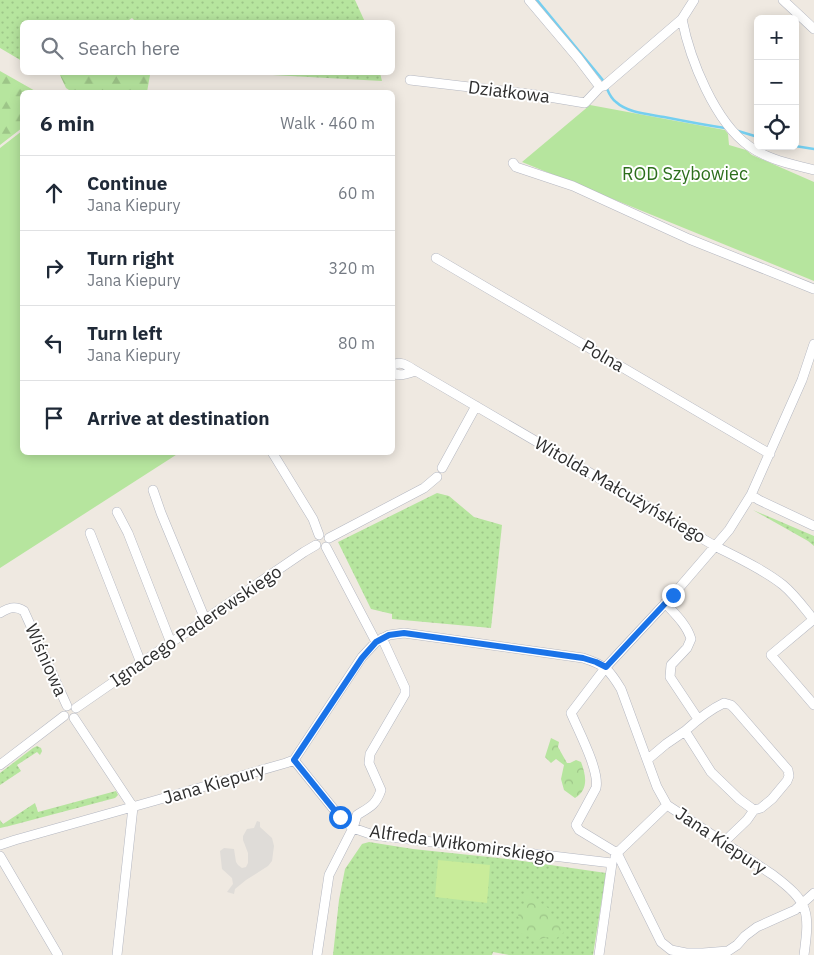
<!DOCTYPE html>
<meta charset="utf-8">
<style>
body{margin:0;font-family:"IBM Plex Sans",sans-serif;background:#f6f6f7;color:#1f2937}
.controls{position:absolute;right:15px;top:15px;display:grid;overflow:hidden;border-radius:8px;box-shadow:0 2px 12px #0003}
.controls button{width:45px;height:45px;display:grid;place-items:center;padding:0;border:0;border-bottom:1px solid #e0e1e3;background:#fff;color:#1f2937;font:25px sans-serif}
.stop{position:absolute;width:15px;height:15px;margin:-11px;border:4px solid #1a73e8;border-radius:50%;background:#fff}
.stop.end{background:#1a73e8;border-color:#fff;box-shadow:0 1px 5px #0008}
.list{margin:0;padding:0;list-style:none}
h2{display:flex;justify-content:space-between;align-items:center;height:65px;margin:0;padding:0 20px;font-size:21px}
h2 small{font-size:16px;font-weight:400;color:#747a83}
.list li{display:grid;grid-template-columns:32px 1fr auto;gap:15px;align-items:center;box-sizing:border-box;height:75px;padding:0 20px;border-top:1px solid #e0e1e3}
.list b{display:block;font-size:19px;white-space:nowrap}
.list p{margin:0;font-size:16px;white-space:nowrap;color:#747a83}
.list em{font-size:16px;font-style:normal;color:#747a83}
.icon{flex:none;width:28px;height:28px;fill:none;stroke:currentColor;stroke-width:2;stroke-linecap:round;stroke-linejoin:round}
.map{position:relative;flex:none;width:814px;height:955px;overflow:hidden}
.search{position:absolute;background:#fff;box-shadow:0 2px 12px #0003;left:20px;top:20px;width:375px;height:55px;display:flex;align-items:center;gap:12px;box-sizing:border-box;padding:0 18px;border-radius:8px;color:#747a83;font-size:19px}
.panel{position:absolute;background:#fff;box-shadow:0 2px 12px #0003;left:20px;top:90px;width:375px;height:365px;border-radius:8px}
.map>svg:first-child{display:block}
.grass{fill:url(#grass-dots)}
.forest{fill:url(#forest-firs)}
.park{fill:url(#park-crowns)}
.garden{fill:#b6e59e}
.pitch{fill:#c9ec9a}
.plaza{fill:#dfdcd8}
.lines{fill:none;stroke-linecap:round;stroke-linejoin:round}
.stream{stroke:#75cff0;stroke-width:2.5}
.street-casing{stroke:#b4b7c1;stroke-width:10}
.street{stroke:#fff;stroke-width:9}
.route{stroke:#1a73e8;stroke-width:6}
.labels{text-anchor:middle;stroke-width:4;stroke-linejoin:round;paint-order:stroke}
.street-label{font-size:18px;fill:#2e2e2e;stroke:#fff}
.park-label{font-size:18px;fill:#2c6e1b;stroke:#fff}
</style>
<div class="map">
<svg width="814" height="955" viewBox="0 0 814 955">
<defs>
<pattern id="grass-dots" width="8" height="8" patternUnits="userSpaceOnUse" patternTransform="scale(1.25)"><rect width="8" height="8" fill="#b6e59e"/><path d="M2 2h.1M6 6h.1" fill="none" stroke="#9dc588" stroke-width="1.8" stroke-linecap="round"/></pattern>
<pattern id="forest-firs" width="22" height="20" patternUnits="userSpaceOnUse" patternTransform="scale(1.25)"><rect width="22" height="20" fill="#b6e59e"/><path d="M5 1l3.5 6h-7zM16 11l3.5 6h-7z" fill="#9dc588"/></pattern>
<pattern id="park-crowns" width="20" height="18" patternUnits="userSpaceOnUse" patternTransform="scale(1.25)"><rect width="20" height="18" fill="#b6e59e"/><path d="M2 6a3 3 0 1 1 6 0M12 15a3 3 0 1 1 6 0" fill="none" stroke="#9dc588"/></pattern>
</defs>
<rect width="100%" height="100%" fill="#efe9e1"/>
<!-- grass -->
<path class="grass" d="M 0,0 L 355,0 L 365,22 L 136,22 L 132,18 L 126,22 L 22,22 L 22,61 L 0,48 Z
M 238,73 L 380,73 L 382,81 Z
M 437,493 L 449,496 L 474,517 L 502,525 L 491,628 L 392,619 L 392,614 L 371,609 L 338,542 Z
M 753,510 L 814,536 L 814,546 L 808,541 Z
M 37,746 L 41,748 L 42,751 L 40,755 L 37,752 L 17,765 L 21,771 L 0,785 L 0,773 L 33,748 Z
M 116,791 L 118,795 L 115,798 L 9,826 L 0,828 L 0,820 L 3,824 L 35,803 L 38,812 Z
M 369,842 L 413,849 L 516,860 L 606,873 L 593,955 L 509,955 L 493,952 L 492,955 L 333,955 L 339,900 L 345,869 L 362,844 Z"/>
<!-- forest -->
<path class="forest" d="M 0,71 L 37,92 L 22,92 L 22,128 L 0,145 Z
M 148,72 L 150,75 L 147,92 L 72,92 L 66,88 L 59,73 Z"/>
<!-- park -->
<path class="park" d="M 551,738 L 559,742 L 558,747 L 567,763 L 570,763 L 576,760 L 581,762 C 586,775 589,790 575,798 L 564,790 L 561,779 L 564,765 L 556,759 L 551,763 L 545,757 Z
M 528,893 L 532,893 L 534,896 L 535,901 L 539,902 L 551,910 L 551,915 L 559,922 L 558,924 L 562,926 L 564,932 C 562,935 558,936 556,939 L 551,939 L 547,937 L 535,941 L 531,936 L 525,935 L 520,933 L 519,926 L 521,919 L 518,917 C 519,910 520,909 526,906 L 525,898 Z"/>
<!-- garden -->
<path class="garden" d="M 590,105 L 725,130 L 728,134 L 729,145 L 746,150 L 752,155 L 814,182 L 814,281 L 522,162 Z
M 22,131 L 22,452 L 179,453 L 0,568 L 0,148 Z"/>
<!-- pitch -->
<path class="pitch" d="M 438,860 L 490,865 L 487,903 L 435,897 Z"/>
<!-- plaza -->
<path class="plaza" d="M 257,821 L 260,822 L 260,827 L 272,838 L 274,846 L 272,861 L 268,866 L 246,880 L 235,889 L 234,894 L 227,892 L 233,884 L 232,878 L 222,869 L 220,851 L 224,848 L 234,849 L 236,862 L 238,865 L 242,868 L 246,867 L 248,863 L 248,853 L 243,840 L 243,836 L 247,829 L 254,828 Z"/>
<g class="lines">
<!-- stream -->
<path class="stream" d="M 537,0 L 602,79 C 608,88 608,96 616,102 C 628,113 648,114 664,117 C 684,121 705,125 725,128
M 738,131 L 758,137
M 795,146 L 814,149"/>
<defs>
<path id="street" d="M 529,0 L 578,58 L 600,87
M 694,0 L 682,19 C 690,60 715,122 749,146 C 768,160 792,164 814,170
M 783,0 L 814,29
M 410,80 L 537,95 L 585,103 L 600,87 L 604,86 L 682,19
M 513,163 L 516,167 L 573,186 L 689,239 L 814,289
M 436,258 L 770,454
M 814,344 L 802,380 L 751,495 L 729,530 L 673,595 L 606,667 L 571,713 C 578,730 600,771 596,788 L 576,825 L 579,830 L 617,853 L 661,942 L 671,950 L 686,953 L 703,953 L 728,951 L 737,945 L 745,936 L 757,927 L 795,910 L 814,893
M 392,366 C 400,359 409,367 416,371 L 715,546 C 738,558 763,569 783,585 C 795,595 804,608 814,620
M 392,372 C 399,378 408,373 416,371
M 272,452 L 313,519 L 319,535
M 442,468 L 476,406
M 153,490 L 161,513 L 205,619
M 751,495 L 759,500 L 814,526
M 117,512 L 128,533 L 171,643
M 90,533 L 141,663
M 329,538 L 424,488 L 437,477
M 326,547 L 376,642
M 665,603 C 675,614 687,625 691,639 L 687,648 L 671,665 L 670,677 L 698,719
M 0,613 C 8,608 15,605 24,611 L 67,706
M 814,619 L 771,655 L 814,705
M 76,708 L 141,663 L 304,552 L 316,545
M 74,718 L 133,807
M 685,731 C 697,720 709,710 724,703 L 731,705 L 735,709 L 788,770 L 789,776 L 787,781 L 772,799 L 761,808 L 754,810
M 294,760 L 340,817 L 353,828 L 357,815 C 370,807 376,805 381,790 L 369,763 L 370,754 L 405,694 L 405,688 L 382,638
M 647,760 L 666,744 L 685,731 L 711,772 L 739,799 L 754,810 L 747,820 L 724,842
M 0,765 L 64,716
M 0,845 L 15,840 L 157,800 L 286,763 L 294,760 L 362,657 L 376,642 L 389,635 L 404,633 L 583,658 C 605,665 609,669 621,689 L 657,787 L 667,805 L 773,875 C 809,902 810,911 804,955
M 0,856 L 58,955
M 615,857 L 617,853 L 667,805
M 117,955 L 133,807
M 317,955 L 329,875 L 353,828 L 373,835 L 612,863 L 599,955"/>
</defs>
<!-- street casing -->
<use href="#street" class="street-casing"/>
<!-- street -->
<use href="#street" class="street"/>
</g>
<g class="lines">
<!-- route -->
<path class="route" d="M 340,817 L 294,760 L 362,658 L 376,642 L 389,635 L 404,633 L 583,658 L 596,662 L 606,667 L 673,595"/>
</g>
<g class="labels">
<!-- street labels -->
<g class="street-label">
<text transform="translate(509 92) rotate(7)" y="6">Działkowa</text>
<text transform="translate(603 356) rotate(30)" y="6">Polna</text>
<text transform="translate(620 490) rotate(30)" y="6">Witolda Małcużyńskiego</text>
<text transform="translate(196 626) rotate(-34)" y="6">Ignacego Paderewskiego</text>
<text transform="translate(46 660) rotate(66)" y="6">Wiśniowa</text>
<text transform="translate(214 784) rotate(-16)" y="6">Jana Kiepury</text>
<text transform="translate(721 841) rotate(34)" y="6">Jana Kiepury</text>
<text transform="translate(462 844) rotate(8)" y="6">Alfreda Wiłkomirskiego</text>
</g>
<!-- park labels -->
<g class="park-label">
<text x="685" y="180">ROD Szybowiec</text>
</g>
</g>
</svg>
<div class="controls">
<button>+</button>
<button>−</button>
<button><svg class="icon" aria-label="locate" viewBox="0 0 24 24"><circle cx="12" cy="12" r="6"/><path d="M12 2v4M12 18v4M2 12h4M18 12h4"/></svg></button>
</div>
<div class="stop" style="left:340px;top:817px"></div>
<div class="stop end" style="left:673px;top:595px"></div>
<div class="search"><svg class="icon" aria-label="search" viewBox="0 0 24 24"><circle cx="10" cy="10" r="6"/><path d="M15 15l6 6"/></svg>Search here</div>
<section class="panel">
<h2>6 min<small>Walk · 460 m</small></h2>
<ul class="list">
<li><svg class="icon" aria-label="ahead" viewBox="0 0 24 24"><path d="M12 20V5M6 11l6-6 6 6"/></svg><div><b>Continue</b><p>Jana Kiepury</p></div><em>60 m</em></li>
<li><svg class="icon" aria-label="right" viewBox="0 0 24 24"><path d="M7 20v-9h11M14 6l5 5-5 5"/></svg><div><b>Turn right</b><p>Jana Kiepury</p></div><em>320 m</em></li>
<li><svg class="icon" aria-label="left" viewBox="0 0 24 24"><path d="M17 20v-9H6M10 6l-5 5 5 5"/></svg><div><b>Turn left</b><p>Jana Kiepury</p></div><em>80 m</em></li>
<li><svg class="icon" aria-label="arrive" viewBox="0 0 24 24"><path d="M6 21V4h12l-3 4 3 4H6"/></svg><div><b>Arrive at destination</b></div></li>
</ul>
</section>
</div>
